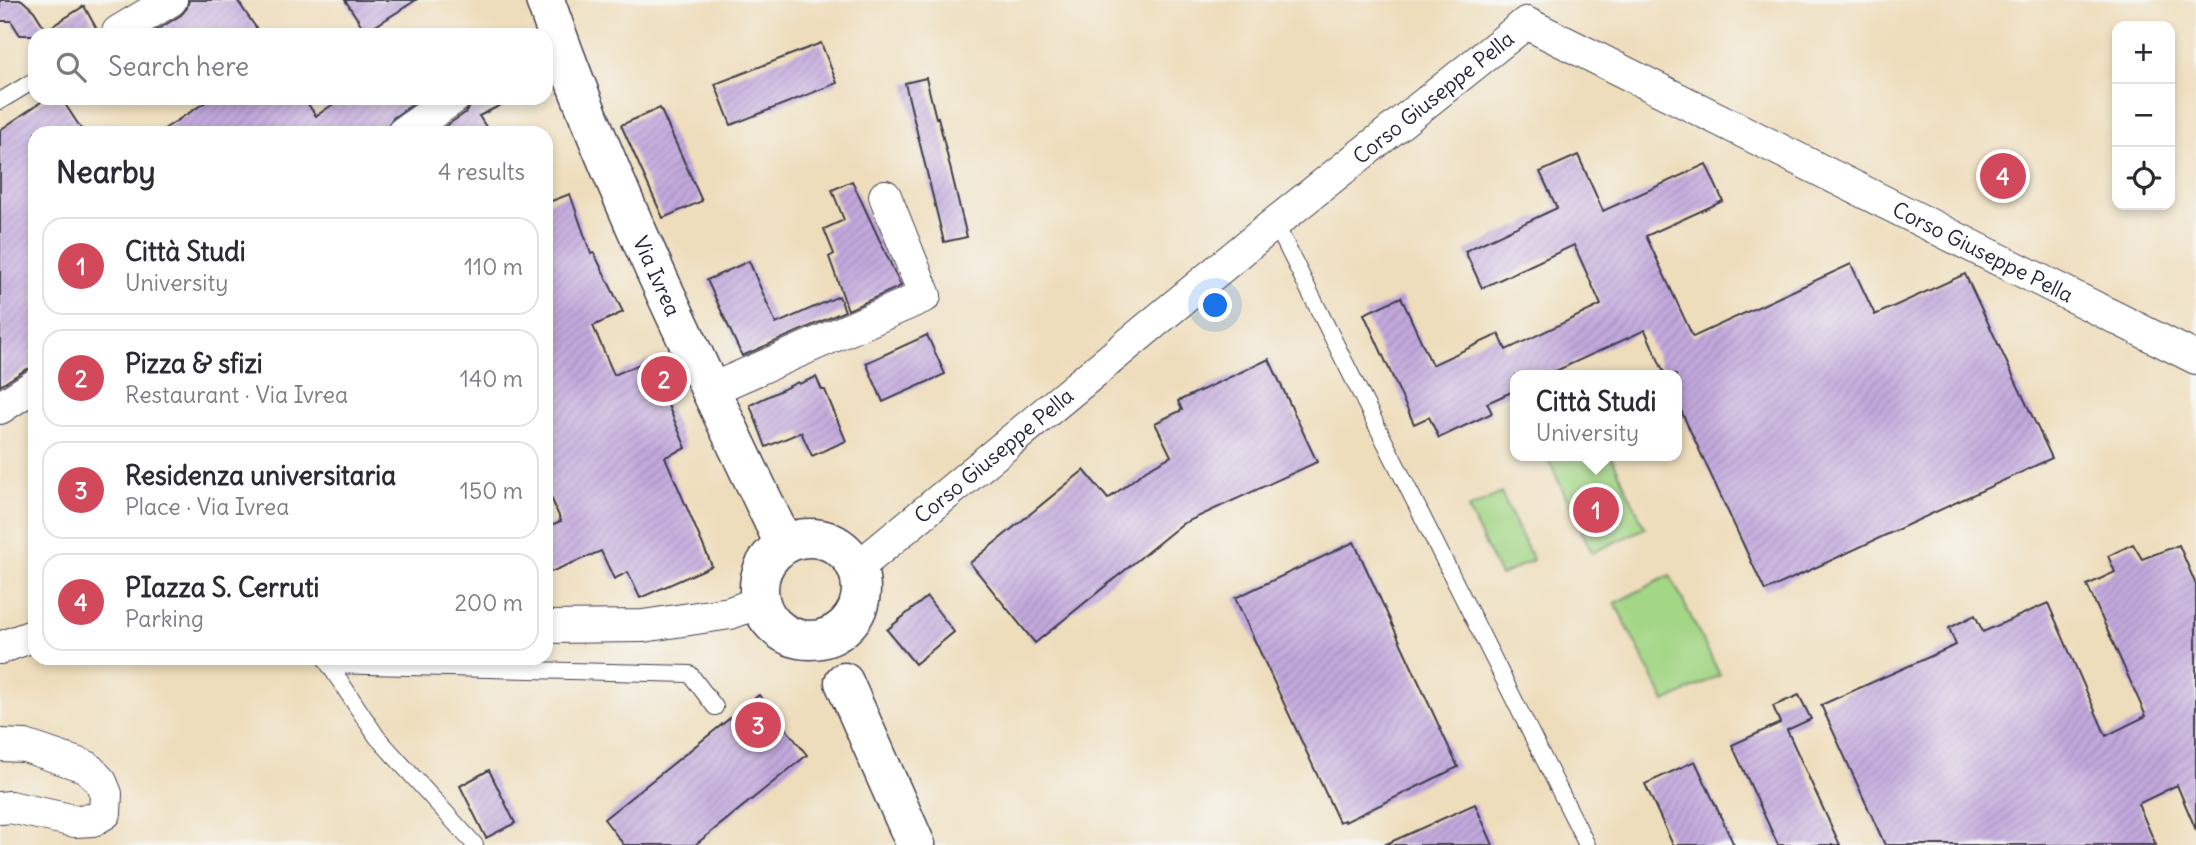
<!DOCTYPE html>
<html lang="en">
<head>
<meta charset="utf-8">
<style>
  :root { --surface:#fff; --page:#f7f7f7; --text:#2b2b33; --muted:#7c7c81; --line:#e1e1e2; --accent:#d1495b }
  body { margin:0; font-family:Delius,sans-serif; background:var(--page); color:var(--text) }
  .controls { position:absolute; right:21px; top:21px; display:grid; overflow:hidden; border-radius:14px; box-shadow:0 4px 10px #0003 }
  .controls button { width:63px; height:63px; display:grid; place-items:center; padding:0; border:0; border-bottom:2px solid var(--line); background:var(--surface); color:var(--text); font:35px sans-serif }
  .you { position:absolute; left:1216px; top:306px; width:24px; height:24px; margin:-18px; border:5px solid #fff; border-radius:50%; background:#1a73e8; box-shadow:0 0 0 10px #1a73e833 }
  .badge { display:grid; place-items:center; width:46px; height:46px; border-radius:50%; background:var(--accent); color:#fff; font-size:23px; font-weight:700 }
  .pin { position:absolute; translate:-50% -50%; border:4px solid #fff; box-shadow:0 2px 7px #0006 }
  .popup { position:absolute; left:1510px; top:370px; width:172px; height:91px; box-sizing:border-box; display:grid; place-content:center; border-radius:14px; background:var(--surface); filter:drop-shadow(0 2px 5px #0005); font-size:23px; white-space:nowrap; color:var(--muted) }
  .popup b { font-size:26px; color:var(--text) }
  .popup::after { content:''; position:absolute; left:50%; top:100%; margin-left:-14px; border:14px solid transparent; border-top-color:var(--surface) }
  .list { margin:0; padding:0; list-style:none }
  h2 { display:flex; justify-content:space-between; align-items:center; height:91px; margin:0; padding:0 28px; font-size:30px }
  h2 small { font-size:23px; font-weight:400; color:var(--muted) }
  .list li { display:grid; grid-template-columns:46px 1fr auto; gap:21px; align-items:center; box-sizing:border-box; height:98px; margin:0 14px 14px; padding:0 14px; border:2px solid var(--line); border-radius:21px }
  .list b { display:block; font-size:26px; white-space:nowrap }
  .list p { margin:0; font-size:23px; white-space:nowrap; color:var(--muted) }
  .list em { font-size:23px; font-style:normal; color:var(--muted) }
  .icon { flex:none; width:38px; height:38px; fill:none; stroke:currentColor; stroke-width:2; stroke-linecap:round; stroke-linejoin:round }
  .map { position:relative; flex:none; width:2196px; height:845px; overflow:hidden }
  .search { position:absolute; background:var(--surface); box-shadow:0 4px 10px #0003; left:28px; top:28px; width:525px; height:77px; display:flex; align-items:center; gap:18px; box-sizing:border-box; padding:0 24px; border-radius:21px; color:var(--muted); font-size:26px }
  .panel { position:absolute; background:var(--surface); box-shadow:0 4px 10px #0003; left:28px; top:126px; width:525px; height:539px; border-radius:21px }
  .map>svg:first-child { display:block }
  .pitch { fill:#a3d685; stroke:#627c60; stroke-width:2 }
  .building { fill:url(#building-hatch) }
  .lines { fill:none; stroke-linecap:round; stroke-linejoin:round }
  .service-casing { stroke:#413e4e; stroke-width:18 }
  .minor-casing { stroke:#413e4e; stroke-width:34 }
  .secondary-casing { stroke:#413e4e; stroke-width:41 }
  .service { stroke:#fff; stroke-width:16 }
  .minor { stroke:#fff; stroke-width:32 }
  .secondary { stroke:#fff; stroke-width:38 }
  .labels { text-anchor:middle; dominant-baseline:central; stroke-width:5; stroke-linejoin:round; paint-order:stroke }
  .street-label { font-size:21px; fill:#22223b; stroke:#f6f6f2 }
</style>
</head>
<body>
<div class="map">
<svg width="2196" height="845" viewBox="0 0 2196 845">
  <defs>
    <pattern id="building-hatch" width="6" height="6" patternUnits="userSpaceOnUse" patternTransform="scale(1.75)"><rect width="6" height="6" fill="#c2a8dc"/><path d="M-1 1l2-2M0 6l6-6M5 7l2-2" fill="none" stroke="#a690be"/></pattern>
  </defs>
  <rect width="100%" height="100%" fill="#f6f6f2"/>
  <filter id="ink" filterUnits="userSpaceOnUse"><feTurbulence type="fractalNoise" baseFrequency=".0143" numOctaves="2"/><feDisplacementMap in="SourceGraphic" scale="14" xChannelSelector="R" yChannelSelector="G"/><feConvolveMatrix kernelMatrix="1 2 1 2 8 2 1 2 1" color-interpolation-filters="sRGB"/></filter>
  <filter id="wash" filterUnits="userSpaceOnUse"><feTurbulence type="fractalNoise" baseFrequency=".00686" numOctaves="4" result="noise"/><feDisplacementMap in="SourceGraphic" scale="28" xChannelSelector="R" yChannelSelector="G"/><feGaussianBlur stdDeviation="1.57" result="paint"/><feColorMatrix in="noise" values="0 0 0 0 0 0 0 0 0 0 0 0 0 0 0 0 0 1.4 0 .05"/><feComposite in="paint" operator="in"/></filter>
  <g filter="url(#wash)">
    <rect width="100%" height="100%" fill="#edb"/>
    <!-- pitch -->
    <path class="pitch" d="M1547,456h64l34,72 -53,25z
      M1501,493l32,67 -33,16 -32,-67z
      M1670,575l50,100 -55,27 -50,-99z"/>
    <g id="blocks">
      <!-- building -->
      <path class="building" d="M0,0h22l12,11 12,19 38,-24 16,29h-80l-9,-14h-11z
        M189,0h48l24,35h-112l32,-20 6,-7z
        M345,0h71l-50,32z
        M821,43l16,40 -106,42 -16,-41z
        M926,78l10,40 2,-1 29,120 -23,5 -39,-159z
        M47,98h14l23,35h-49v234l-10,3 -25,16v-256z
        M212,98h92l12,18 26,-18h80l-29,20 -7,10 -7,5h-221z
        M472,98h43l-36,18 11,17h-43l-4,-5 22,-15 5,-6z
        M660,108l42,93 -39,17 -42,-93z
        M1578,155l25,56 103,-47 17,37 -77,35 47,101 158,-73 24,51 90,-41 87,184 -287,133 -89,-191v-25h-11l-20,-45 -98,45h-31v15l-29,13 5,10 -53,25 -10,-21 -15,7 -50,-110 37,-17 31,68 67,-31 7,16 95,-45 -27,-60 -92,43 -17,-37 92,-43 -17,-36z
        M852,181l49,105 -53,24 -19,-53 5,-3 -10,-25 20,-9 -12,-30z
        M570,194l21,60 3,-1 29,59 -30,14 21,49 35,-15 37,88 -21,9 47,109 -72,32 -12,-26 -14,7 -13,-28 -55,23v-47l15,-6 -15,-36v-282z
        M749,261l27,63 63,-28 6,15 -103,45 -35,-76z
        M927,335l18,39 -62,28 -17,-39z
        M1269,359l48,103 -135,62 -147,119 -65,-80 114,-93 24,29 38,-29 25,-14 -16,-33 27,-13 -4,-9z
        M816,377l6,13h3l21,51 -34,15 -11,-24 -35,15 -16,-42 48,-23 1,2z
        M1354,542l104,225 -113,55 -1,-2 -5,2 -104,-224z
        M2133,544l9,15 37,-14 17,40v245l-19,-45 -39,19 18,41h-271l-64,-140 135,-60 -7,-17 26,-13 8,17 65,-29 58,133 40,-20 -59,-131 28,-13 -7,-16z
        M927,597l27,35 -39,32 -28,-34z
        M759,695l48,60 -112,90h-71l-20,-26z
        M1799,695l12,24 -24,11 53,115h-62l-46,-100 48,-22 -7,-17z
        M1695,761l39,84h-61l-28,-61z
        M489,770l26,53 -29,15 -26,-52z
        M1475,804l18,41h-109z"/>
    </g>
  </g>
  <g filter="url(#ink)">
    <use href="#blocks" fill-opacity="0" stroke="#413e4e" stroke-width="2"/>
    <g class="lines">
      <defs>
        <path id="service" d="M0,101l35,-21
          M1275,223l312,622
          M326,660l51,77 98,108
          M329,665l361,9 25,33"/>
        <g id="minor">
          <path d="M118,32l53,-32"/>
          <path d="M403,133l51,-35"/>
          <path d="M710,390l215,-94 -40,-100"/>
          <path d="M0,408l35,-23"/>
          <path id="s1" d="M857,568l418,-345 251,-200 670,335"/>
          <path d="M546,627l97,-1 87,-13 30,-11"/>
          <path d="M0,648l35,-13"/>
          <path d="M0,745l25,1 62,21 14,15 5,12 -1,19 -12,7 -18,1 -65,-14 -10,1"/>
        </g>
        <g id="secondary">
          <path id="s2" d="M545,0c65,187 154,366 239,544"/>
          <circle cx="810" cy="589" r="51"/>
          <path d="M844,682l72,163"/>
        </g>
      </defs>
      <!-- service casing -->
      <use href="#service" class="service-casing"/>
      <!-- minor casing -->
      <use href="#minor" class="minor-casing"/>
      <!-- secondary casing -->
      <use href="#secondary" class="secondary-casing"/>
      <!-- service -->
      <use href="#service" class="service"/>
      <!-- minor -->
      <use href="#minor" class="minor"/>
      <!-- secondary -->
      <use href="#secondary" class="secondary"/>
    </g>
  </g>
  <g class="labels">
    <!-- street labels -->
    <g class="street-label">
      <text stroke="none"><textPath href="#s1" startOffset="744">Corso Giuseppe Pella</textPath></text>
      <text stroke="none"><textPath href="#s1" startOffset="1374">Corso Giuseppe Pella</textPath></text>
      <text stroke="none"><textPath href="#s2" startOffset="298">Via Ivrea</textPath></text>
      <text stroke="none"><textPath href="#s1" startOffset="177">Corso Giuseppe Pella</textPath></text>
    </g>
  </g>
</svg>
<div class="controls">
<button>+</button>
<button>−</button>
<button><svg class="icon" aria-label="locate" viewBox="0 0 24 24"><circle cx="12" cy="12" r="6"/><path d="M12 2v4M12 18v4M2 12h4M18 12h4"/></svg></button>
</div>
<div class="you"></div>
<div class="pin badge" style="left:1596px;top:510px">1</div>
<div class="popup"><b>Città Studi</b>University</div>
<div class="pin badge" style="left:664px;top:379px">2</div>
<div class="pin badge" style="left:758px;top:725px">3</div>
<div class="pin badge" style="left:2003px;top:176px">4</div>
<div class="search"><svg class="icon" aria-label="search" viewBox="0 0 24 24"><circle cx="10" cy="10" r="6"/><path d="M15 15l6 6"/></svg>Search here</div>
<section class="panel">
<h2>Nearby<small>4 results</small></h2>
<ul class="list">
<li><span class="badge">1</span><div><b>Città Studi</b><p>University</p></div><em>110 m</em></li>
<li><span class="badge">2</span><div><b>Pizza &amp; sfizi</b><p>Restaurant · Via Ivrea</p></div><em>140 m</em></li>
<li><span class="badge">3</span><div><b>Residenza universitaria</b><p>Place · Via Ivrea</p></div><em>150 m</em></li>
<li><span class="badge">4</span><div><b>PIazza S. Cerruti</b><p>Parking</p></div><em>200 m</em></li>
</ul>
</section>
</div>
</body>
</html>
